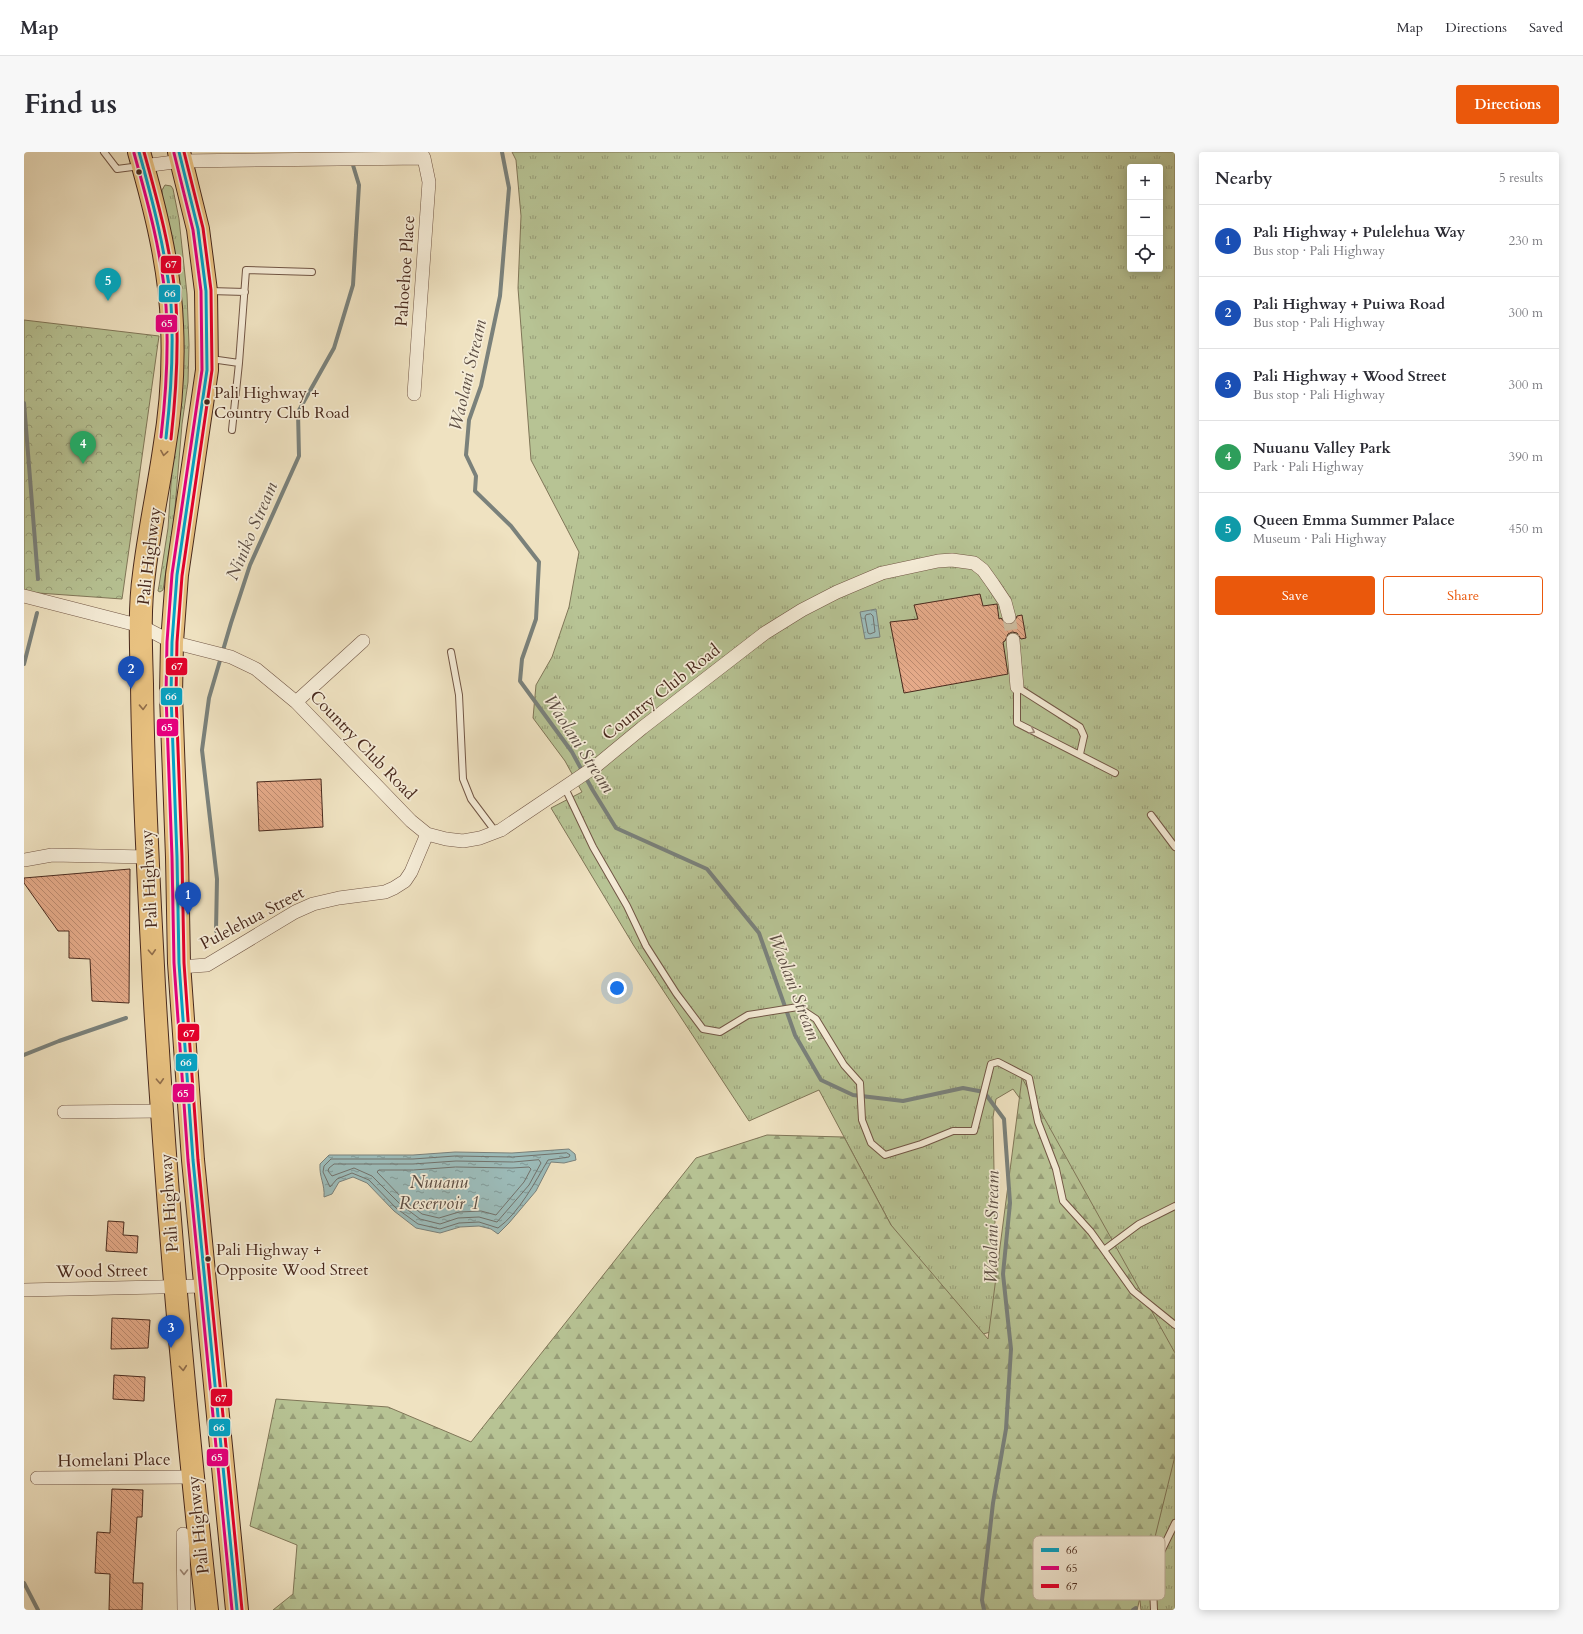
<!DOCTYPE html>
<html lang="en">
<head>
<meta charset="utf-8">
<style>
  :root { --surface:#fff; --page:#f7f7f7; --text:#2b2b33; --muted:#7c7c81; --line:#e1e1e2; --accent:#ea580c }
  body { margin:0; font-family:Cardo,serif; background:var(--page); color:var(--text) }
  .controls { position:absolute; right:12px; top:12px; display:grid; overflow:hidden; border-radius:4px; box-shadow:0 2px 10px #0003 }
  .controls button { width:36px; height:36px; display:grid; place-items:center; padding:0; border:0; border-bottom:1px solid var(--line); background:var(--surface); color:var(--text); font:20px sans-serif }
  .you { position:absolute; left:593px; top:836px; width:14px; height:14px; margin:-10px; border:3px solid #fff; border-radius:50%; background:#1a73e8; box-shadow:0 0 0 6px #1a73e833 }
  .badge { display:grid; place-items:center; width:26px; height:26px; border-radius:50%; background:var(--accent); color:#fff; font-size:13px; font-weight:700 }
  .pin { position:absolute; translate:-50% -33px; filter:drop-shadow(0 1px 2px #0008) }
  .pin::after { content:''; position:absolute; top:21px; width:14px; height:12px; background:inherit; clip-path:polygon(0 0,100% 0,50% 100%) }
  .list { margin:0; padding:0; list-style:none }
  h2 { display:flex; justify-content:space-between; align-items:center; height:52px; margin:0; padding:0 16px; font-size:17px }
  h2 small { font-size:13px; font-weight:400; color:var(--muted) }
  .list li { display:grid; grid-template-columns:26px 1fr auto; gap:12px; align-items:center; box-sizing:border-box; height:72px; padding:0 16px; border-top:1px solid var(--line) }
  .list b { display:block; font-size:15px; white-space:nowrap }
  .list p { margin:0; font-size:13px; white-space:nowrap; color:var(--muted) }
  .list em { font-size:13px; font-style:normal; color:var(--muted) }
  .actions { display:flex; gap:8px; padding:12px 16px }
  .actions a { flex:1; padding:9px 0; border:1px solid var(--accent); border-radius:4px; text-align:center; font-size:14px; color:var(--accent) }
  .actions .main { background:var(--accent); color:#fff }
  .icon { flex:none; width:22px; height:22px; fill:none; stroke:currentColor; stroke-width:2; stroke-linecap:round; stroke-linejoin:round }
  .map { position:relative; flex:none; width:1151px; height:1458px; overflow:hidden; border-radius:4px }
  header { display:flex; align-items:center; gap:24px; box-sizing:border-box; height:56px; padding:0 20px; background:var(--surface); border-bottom:1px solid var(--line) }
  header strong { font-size:19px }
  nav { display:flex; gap:22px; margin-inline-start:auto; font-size:14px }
  .intro { display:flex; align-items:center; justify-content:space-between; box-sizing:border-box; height:96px; padding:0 24px }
  h1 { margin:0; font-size:28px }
  .button { padding:10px 18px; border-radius:4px; background:var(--accent); color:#fff; font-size:14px; font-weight:700 }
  main { display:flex; gap:24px; padding:0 24px }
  aside { flex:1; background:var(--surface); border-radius:4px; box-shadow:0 2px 10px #0003 }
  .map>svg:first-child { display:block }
  .grass { fill:url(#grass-tufts); stroke:#807658; fill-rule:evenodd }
  .forest { fill:url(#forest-firs); stroke:#807658 }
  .park { fill:url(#park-crowns); stroke:#807658 }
  .water { fill:url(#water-ripples); stroke:#7a817b }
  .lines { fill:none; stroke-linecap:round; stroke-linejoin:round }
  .shore { stroke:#72726c; stroke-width:1 }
  .stream { stroke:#7a817b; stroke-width:4 }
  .building { fill:url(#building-back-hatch); stroke:#48291d }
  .minor-tunnel { stroke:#cebda0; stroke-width:13; stroke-dasharray:13 6; stroke-linecap:butt }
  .service-casing { stroke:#725746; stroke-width:8 }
  .minor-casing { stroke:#725746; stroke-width:14 }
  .trunk-casing { stroke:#48291d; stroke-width:24 }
  .service { stroke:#f5ecd7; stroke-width:6 }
  .minor { stroke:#f5ecd7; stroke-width:13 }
  .trunk { stroke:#e8c180; stroke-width:22 }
  .bus-1-casing { stroke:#f5ecd7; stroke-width:6 }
  .bus-2-casing { stroke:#f5ecd7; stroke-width:6 }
  .bus-3-casing { stroke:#f5ecd7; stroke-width:6 }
  .bus-1 { stroke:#04a3c5; stroke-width:3 }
  .bus-2 { stroke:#e5007d; stroke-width:3 }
  .bus-3 { stroke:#e4002b; stroke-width:3 }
  .oneway { stroke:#906d4a }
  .oneway2 { stroke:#9e8a7a }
  .bus-dot { fill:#48291d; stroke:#f5ecd7; stroke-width:1.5 }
  .labels { text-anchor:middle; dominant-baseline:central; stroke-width:3.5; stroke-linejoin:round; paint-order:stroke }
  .bus-label { font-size:16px; fill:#48291d; stroke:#f5ecd7; text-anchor:start }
  .street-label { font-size:17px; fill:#48291d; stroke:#f5ecd7 }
  .water-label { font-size:18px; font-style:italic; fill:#5d4e44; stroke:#f5ecd7 }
  .key { fill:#f5ecd7; stroke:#c1b29f; stroke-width:1 }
  .key-label { font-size:11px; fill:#48291d }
  .line-badge { stroke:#f5ecd7; stroke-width:1.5 }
  .badge-label { font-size:11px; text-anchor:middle; font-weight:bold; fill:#fff }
</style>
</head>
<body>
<header>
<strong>Map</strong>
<nav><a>Map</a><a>Directions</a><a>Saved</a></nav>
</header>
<div class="intro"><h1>Find us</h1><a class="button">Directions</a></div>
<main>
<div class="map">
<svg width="1151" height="1458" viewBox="0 0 1151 1458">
  <defs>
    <pattern id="grass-tufts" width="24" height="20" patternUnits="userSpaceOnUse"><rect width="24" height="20" fill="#b7c394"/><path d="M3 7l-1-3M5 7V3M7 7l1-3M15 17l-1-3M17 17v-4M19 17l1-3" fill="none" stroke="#979e78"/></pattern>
    <pattern id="forest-firs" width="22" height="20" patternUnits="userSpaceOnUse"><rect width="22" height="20" fill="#b7c394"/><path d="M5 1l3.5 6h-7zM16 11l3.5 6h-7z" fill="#979e78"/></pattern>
    <pattern id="park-crowns" width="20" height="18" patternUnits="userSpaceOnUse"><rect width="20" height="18" fill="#b7c394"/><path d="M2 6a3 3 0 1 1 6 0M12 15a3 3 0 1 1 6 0" fill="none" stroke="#979e78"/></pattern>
    <pattern id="water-ripples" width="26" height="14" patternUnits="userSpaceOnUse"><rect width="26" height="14" fill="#9cbcba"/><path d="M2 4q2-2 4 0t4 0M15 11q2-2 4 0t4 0" fill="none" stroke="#819997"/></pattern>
    <pattern id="building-back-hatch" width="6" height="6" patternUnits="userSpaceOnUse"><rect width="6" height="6" fill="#e5aa89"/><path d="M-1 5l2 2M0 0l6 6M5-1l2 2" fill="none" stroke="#bc8a6f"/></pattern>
  </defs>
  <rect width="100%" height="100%" fill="#efe2c1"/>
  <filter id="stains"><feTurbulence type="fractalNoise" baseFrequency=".005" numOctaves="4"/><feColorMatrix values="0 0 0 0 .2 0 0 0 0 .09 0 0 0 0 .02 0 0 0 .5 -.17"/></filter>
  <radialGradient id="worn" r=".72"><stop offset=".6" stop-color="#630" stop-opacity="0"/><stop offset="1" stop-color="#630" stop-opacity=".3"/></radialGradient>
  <!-- grass -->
  <path class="grass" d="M488,0h663v1222l-149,-267 -13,-18 -17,10 -3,18 4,213 -24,7 -82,-112 -72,-135 -70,31 -115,-175 -83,-138 31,-16 -17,-31 -32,-43 3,-33 16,-28 17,-50 10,-55 -48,-92 -13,-172 3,-72 -5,-56zM1106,15h30v102h-30z
    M141,33l6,1 2,3 6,30 8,75 2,51 -1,37 -6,42 -8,96 -11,70 -3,2 -2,-1 1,-5 9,-58 6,-88 -12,-250z
    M1151,1265v193h-34l-5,-46z"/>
  <!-- forest -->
  <path class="forest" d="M998,926l153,275v103l-38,154h-864l20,-16 4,-49 -47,-19 26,-127 112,8 83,35 225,-284 71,-23 77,2 47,88 97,114z"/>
  <!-- park -->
  <path class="park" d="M0,168l135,16 -37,263 -98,-7z"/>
  <!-- water -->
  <path class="water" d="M852,457l4,28 -15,2 -5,-27z
    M545,997l6,5 1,6 -12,3 -13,-1 -15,29 -27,32 -11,11 -7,-5 -12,-3 -19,1 -20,6 -24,-5 -22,-17 -27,-28 -14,-6 -14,5 -7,12 -8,3c1,-13 -5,-20 -4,-33l9,-9h84l42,-3 57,1z"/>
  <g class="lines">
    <!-- shore -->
    <path class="shore" d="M847,462l2,2 2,16 -5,2 -2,-1 -3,-16 1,-2z
      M543,1001l3,2 -1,2 -21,3c-13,22 -29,53 -50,68l-19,-6 -20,1 -19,6 -22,-5 -22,-16 -27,-28 -17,-7 -15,6 -7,8 -7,-15 1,-6 7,-7h82l42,-3 57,1z
      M515,1008l2,3 -12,22 -32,37 -18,-5 -21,1 -18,6 -20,-5 -20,-15 -28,-28 -18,-8 -22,8 -4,-5 1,-3 5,-4h79l43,-3 57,1z
      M432,1015l56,1 17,-1 2,2 -7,13 -28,33 -15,-4 -22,1 -20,6 -17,-4 -18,-14 -27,-28 2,-2h34z"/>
    <!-- stream -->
    <path class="stream" d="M478,0l7,36 -9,108 -19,90 -12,34 -3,35 10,21 -1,15 36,35 28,36 -3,57 -14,40 -2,22 52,71 20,37 24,39 91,41 52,64 36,102 26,45 32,15 50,6 60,-13 21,4 20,27 6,84 -7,71 8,75 -5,80 -13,74 -11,97 2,10
      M0,251l14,176
      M0,512l13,-51
      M192,779l1,-52 -15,-129 7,-52 22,-75 19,-58 49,-109 -1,-44 36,-64 19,-63 6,-100 -10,-33
      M0,903l35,-14 67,-23
      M0,1431l14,27
      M1109,1458l3,-2 -1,2"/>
  </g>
  <!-- building -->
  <path class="building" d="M956,442l3,12 14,-2 2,15 2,-1 6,7 7,-2 3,-7 5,-1 4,23 -5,1 -4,-6 -5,-1 -4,2 -3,7 -2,1 5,32 -104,19 -14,-71 28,-3 -4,-14z
    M297,627l2,48 -64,4 -2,-49z
    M106,717l-1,134 -37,-2 -2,-42 -21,-1v-27h-11l-34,-48v-5z
    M84,1069l16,1 -1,13 15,1 -1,17 -31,-2z
    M88,1166l38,2 -2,28 -37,1z
    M90,1223l31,2 -1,24 -31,-2z
    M88,1337l31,1 -1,27h-5l-4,66h10l-1,27h-33l1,-36 -15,-1 2,-41 13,1z"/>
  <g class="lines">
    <!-- minor-tunnel -->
    <path class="minor-tunnel" d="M985,465l4,23"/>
    <defs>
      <path id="service" d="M80,0l13,17 23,-3
        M186,139l35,1
        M187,207l28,4
        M208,278l7,-67 7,-93 66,2
        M427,500l8,43 4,84 8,20 24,32
        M993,535v36l98,50
        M993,535l63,40 4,9 -4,18
        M541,636l28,59 34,59 19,40 30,47 27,36 17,3 28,-17 50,-8 18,12 28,46 16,18 2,37 9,23 14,12 36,-11 32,-13h21l17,-67 7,-2 31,16 9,44 18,47 7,32 28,31 42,59 42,34
        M1127,663l24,32
        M1080,1098l35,-26 36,-18
        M1130,1458l-1,-22 8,-36 14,-29"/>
      <path id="minor" d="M119,14l39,-5 242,-3
        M390,242l15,-212 -5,-24 -3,-6
        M0,444l117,30 31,16 59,15 25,12 40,33 115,119 16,13 19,5 17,2 17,-3 21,-8 95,-64 46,-38 123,-95 37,-23 35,-18 45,-19 56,-12 14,-1 22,3 9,7 10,14 12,18 4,15
        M989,488l4,47
        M272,550l67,-61
        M0,708l28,-5 95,2
        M156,815l27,-2 88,-53 18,-8 26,-6 46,-6 9,-4 11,-7 6,-9 16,-38
        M40,960l98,-1
        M0,1138l180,-4
        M13,1326l155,-1
        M159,1382l1,76"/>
      <path id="trunk" d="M115,0c16,56 31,115 33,173 2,42 -1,84 -8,125 -6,41 -15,82 -20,124 -5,36 -3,74 -2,110 1,101 7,202 12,302 12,208 30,416 53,624
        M155,0l19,77 8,62 1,79 -30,205 -5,67 -1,53 6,162 2,106 14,197 44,450"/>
    </defs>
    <!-- service casing -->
    <use href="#service" class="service-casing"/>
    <!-- minor casing -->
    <use href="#minor" class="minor-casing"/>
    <!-- trunk casing -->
    <use href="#trunk" class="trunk-casing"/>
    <!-- service -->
    <use href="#service" class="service"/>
    <!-- minor -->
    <use href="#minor" class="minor"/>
    <!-- trunk -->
    <use href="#trunk" class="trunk"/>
    <defs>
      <path id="bus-1" d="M115,0c14,50 27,100 32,152 3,45 0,90 -5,134
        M155,0l19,77 8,62 1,79 -30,205 -5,67 -1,53 6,162 2,106 14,197 44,450"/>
      <path id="bus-2" d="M110,1c14,50 28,101 32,153 3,44 0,88 -5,131
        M150,1l19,77 8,61 1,79 -30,204 -5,68 -1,53 6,162 2,106 14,197 44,450"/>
      <path id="bus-3" d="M120,0c14,50 28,101 32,152 3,45 0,90 -5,135
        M160,0l19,76 8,62 1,80 -30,206 -5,66 -1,53 6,162 2,106 14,197 44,450"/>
    </defs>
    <!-- bus-1 casing -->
    <use href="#bus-1" class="bus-1-casing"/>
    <!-- bus-2 casing -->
    <use href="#bus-2" class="bus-2-casing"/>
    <!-- bus-3 casing -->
    <use href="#bus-3" class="bus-3-casing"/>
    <!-- bus-1 -->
    <use href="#bus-1" class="bus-1"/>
    <!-- bus-2 -->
    <use href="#bus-2" class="bus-2"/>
    <!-- bus-3 -->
    <use href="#bus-3" class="bus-3"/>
  </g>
  <!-- one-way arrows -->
  <defs><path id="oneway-chevron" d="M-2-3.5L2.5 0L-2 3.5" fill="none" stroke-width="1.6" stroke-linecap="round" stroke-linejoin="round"/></defs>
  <g class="oneway">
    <use href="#oneway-chevron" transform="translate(140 301) rotate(99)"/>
    <use href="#oneway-chevron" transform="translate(119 555) rotate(88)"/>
    <use href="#oneway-chevron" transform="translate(128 800) rotate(87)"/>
    <use href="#oneway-chevron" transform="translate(136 929) rotate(87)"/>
    <use href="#oneway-chevron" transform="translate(159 1216) rotate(85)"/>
  </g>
  <g class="oneway2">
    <use href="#oneway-chevron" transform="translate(1008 579) rotate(26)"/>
    <use href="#oneway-chevron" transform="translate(160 1420) rotate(90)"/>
  </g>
  <!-- markers -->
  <g class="bus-dot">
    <circle cx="115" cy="20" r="3.5"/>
    <circle cx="183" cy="250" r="3.5"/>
    <circle cx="184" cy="1107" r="3.5"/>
  </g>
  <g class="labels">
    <!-- bus labels -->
    <g class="bus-label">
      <text x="190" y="241">Pali Highway +<tspan x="190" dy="20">Country Club Road</tspan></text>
      <text x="192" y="1098">Pali Highway +<tspan x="192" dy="20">Opposite Wood Street</tspan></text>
    </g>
    <!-- street labels -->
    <g class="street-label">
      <text transform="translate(381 119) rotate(-86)">Pahoehoe Place</text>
      <text transform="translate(125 404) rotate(-83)">Pali Highway</text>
      <text transform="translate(637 540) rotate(-38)">Country Club Road</text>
      <text transform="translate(339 593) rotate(46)">Country Club Road</text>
      <text transform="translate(125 727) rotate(-93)">Pali Highway</text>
      <text transform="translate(228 766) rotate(-28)">Pulelehua Street</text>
      <text transform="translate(145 1051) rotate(-94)">Pali Highway</text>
      <text transform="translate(78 1119) rotate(-1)">Wood Street</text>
      <text transform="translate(90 1308) rotate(-1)">Homelani Place</text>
      <text transform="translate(174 1373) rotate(-96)">Pali Highway</text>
    </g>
    <!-- water labels -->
    <g class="water-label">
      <text transform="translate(444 223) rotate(-77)">Waolani Stream</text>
      <text transform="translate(228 379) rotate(-67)">Niniko Stream</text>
      <text transform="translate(555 592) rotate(57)">Waolani Stream</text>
      <text transform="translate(770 835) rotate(69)">Waolani Stream</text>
      <text x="415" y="1030">Nuuanu<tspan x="415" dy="21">Reservoir 1</tspan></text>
      <text transform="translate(968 1075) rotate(-89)">Waolani Stream</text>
    </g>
  </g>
  <!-- legend -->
  <rect x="1009" y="1384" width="132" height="64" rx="6" class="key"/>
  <rect x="1017" y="1396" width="18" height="4" fill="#04a3c5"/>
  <rect x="1017" y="1414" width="18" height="4" fill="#e5007d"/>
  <rect x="1017" y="1432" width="18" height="4" fill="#e4002b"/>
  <g class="key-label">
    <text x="1042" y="1402">66</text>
    <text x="1042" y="1420">65</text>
    <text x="1042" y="1438">67</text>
  </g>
  <g class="line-badge">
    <rect x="136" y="103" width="22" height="19" rx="4" fill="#e4002b"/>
    <rect x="134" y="132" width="23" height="19" rx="4" fill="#04a3c5"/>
    <rect x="131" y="162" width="23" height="19" rx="4" fill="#e5007d"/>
    <rect x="141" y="505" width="23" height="19" rx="4" fill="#e4002b"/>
    <rect x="136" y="535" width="23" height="19" rx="4" fill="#04a3c5"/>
    <rect x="132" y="566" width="23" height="19" rx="4" fill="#e5007d"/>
    <rect x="153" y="871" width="23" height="19" rx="4" fill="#e4002b"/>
    <rect x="151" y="901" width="23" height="19" rx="4" fill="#04a3c5"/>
    <rect x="148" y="931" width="23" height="20" rx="4" fill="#e5007d"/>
    <rect x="186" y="1236" width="23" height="19" rx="4" fill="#e4002b"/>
    <rect x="184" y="1266" width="23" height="19" rx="4" fill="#04a3c5"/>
    <rect x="182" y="1296" width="23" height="19" rx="4" fill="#e5007d"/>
  </g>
  <g class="badge-label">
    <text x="147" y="116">67</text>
    <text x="146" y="145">66</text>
    <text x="143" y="175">65</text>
    <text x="153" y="518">67</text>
    <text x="147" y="548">66</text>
    <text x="143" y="579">65</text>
    <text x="165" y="885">67</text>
    <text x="162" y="914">66</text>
    <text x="159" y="945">65</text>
    <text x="197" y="1250">67</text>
    <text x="195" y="1279">66</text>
    <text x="193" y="1309">65</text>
  </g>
  <rect width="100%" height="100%" filter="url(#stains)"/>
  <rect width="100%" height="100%" fill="url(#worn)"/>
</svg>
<div class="controls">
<button>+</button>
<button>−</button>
<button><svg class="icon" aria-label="locate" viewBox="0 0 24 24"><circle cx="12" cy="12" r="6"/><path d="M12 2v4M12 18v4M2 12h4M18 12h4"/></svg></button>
</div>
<div class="you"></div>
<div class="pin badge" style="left:164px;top:763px;background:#1a4fb4">1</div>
<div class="pin badge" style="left:107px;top:537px;background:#1a4fb4">2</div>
<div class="pin badge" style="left:147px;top:1196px;background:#1a4fb4">3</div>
<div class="pin badge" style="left:59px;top:312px;background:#2e9e5b">4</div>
<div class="pin badge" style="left:84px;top:149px;background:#0f9aa8">5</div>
</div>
<aside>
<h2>Nearby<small>5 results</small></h2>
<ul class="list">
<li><span class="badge" style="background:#1a4fb4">1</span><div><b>Pali Highway + Pulelehua Way</b><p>Bus stop · Pali Highway</p></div><em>230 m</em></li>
<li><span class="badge" style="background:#1a4fb4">2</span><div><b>Pali Highway + Puiwa Road</b><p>Bus stop · Pali Highway</p></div><em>300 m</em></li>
<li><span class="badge" style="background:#1a4fb4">3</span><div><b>Pali Highway + Wood Street</b><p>Bus stop · Pali Highway</p></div><em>300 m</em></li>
<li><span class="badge" style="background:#2e9e5b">4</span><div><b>Nuuanu Valley Park</b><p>Park · Pali Highway</p></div><em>390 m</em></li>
<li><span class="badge" style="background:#0f9aa8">5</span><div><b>Queen Emma Summer Palace</b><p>Museum · Pali Highway</p></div><em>450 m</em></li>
</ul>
<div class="actions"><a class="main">Save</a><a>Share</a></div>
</aside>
</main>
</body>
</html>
